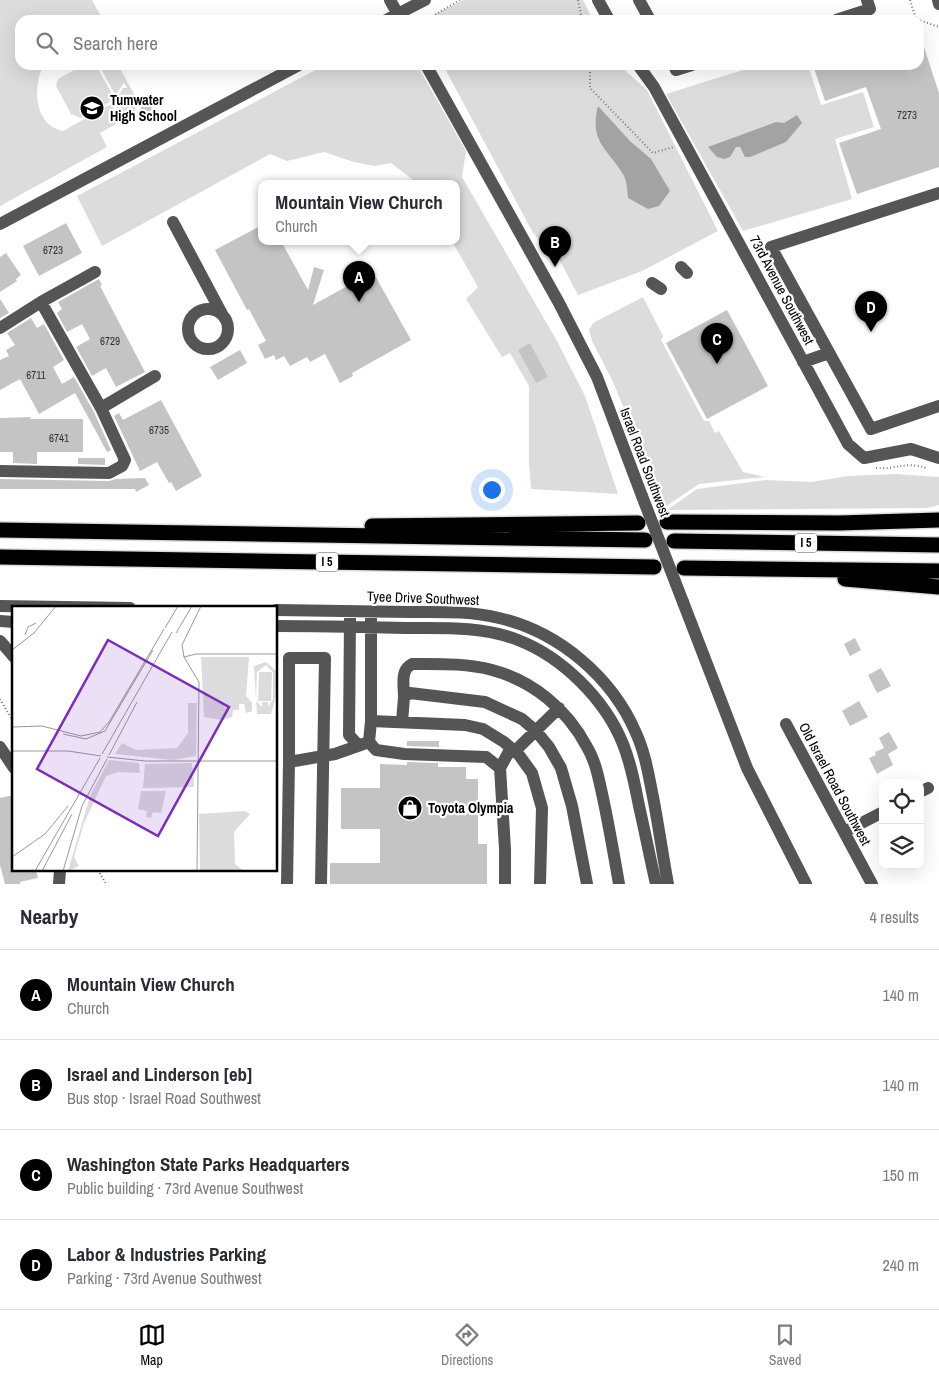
<!DOCTYPE html>
<html lang="en">
<head>
<meta charset="utf-8">
<style>
  :root { --surface:#fff; --page:#f2f2f3; --text:#2b2b33; --muted:#7c7c81; --line:#e1e1e2; --accent:#000 }
  body { margin:0; font-family:"Archivo Narrow",sans-serif; background:var(--page); color:var(--text) }
  .controls { position:absolute; right:15px; bottom:15px; display:grid; overflow:hidden; border-radius:10px; box-shadow:0 5px 20px #0002 }
  .controls button { width:45px; height:45px; display:grid; place-items:center; padding:0; border:0; border-bottom:1px solid var(--line); background:var(--surface); color:var(--text); font:25px sans-serif }
  .you { position:absolute; left:491px; top:489px; width:18px; height:18px; margin:-12px; border:4px solid #fff; border-radius:50%; background:#1a73e8; box-shadow:0 0 0 8px #1a73e833 }
  .badge { display:grid; place-items:center; width:32px; height:32px; border-radius:50%; background:var(--accent); color:#fff; font-size:16px; font-weight:700 }
  .pin { position:absolute; translate:-50% -41px; filter:drop-shadow(0 1px 2px #0008) }
  .pin::after { content:''; position:absolute; top:26px; width:18px; height:15px; background:inherit; clip-path:polygon(0 0,100% 0,50% 100%) }
  .popup { position:absolute; left:258px; top:180px; width:202px; height:65px; box-sizing:border-box; display:grid; place-content:center; border-radius:10px; background:var(--surface); filter:drop-shadow(0 1px 4px #0005); font-size:16px; white-space:nowrap; color:var(--muted) }
  .popup b { font-size:19px; color:var(--text) }
  .popup::after { content:''; position:absolute; left:50%; top:100%; margin-left:-10px; border:10px solid transparent; border-top-color:var(--surface) }
  .list { margin:0; padding:0; list-style:none }
  h2 { display:flex; justify-content:space-between; align-items:center; height:65px; margin:0; padding:0 20px; font-size:21px }
  h2 small { font-size:16px; font-weight:400; color:var(--muted) }
  .list li { display:grid; grid-template-columns:32px 1fr auto; gap:15px; align-items:center; box-sizing:border-box; height:90px; padding:0 20px; border-top:1px solid var(--line) }
  .list b { display:block; font-size:19px; white-space:nowrap }
  .list p { margin:0; font-size:16px; white-space:nowrap; color:var(--muted) }
  .list em { font-size:16px; font-style:normal; color:var(--muted) }
  .icon { flex:none; width:28px; height:28px; fill:none; stroke:currentColor; stroke-width:2; stroke-linecap:round; stroke-linejoin:round }
  .map { position:relative; flex:none; width:939px; height:884px; overflow:hidden }
  .search { position:absolute; background:var(--surface); box-shadow:0 5px 20px #0002; left:15px; right:15px; top:15px; height:55px; display:flex; align-items:center; gap:12px; box-sizing:border-box; padding:0 18px; border-radius:15px; color:var(--muted); font-size:19px }
  .sheet { height:425px; background:var(--surface) }
  nav { display:flex; justify-content:space-around; align-items:center; box-sizing:border-box; height:70px; border-top:1px solid var(--line); background:var(--surface); font-size:14px; color:var(--muted) }
  nav a { display:grid; justify-items:center; gap:2px }
  nav .on { color:var(--accent) }
  .map>svg:first-child { display:block }
  .green { fill:#dcdcdc }
  .water { fill:#a3a3a3 }
  .building { fill:#c4c4c4 }
  .lines { fill:none; stroke-linecap:round; stroke-linejoin:round }
  .highway-casing { stroke:#dbdbdb; stroke-width:18 }
  .path { stroke:#777; stroke-width:2; stroke-dasharray:1 2.5; stroke-linecap:butt }
  .minor { stroke:#555; stroke-width:12 }
  .highway { stroke:#000; stroke-width:15 }
  .minor-bridge { stroke:#555; stroke-width:12 }
  .labels { text-anchor:middle; dominant-baseline:central; stroke-width:4.5; stroke-linejoin:round; paint-order:stroke }
  .number-label { font-size:11px; fill:#313131 }
  .shield { fill:#fff; stroke:#4c4c4c; stroke-width:1 }
  .shield-label { font-size:12px; font-weight:bold; fill:#000 }
  .poi-label { font-size:14px; font-weight:bold; fill:#000; stroke:#fff; text-anchor:start }
  .street-label { font-size:14px; fill:#000; stroke:#fff }
  .inset-road { fill:none; stroke:#999; stroke-width:1 }
  .view { fill:#7b2cbf; fill-opacity:0.15; stroke:#7b2cbf; stroke-width:2.5 }
  .inset-edge { fill:none; stroke:#000; stroke-width:2.5 }
</style>
</head>
<body>
<div class="map">
<svg width="939" height="884" viewBox="0 0 939 884">
  <rect width="100%" height="100%" fill="#fff"/>
  <!-- green -->
  <path class="green" d="M0,0h92l11,20h-83v45h24c-12,21 -10,61 19,66l48,-27 3,1 1,15 6,-4 -4,-1v-9l4,-5 -2,-6 4,-7h4l-3,-5 -7,10h-3l-15,-28h19l19,34 -3,15 -34,19 7,14 -107,59z
    M463,0h120l10,20h-164l1,-3z
    M83,65h13l16,29 -2,8 -29,16 -10,-4 -15,-28 2,-7z
    M325,65h92l49,86 -4,26 95,164 28,55 33,98 -87,-5 -2,-26v-77l-19,-33 -8,4 -36,-58 12,-12 -26,-46h4v-58h-39l-26,-20 -17,3 -20,-4 -30,-10 -37,9 -17,-7 -168,92 -25,-50z
    M443,65h176l28,25 71,141 -76,40 -64,24 -20,-38 -12,-7 -14,-19z
    M759,65h49l13,40 42,-13 11,35 -39,12 17,60 -109,32 -77,-137z
    M643,297l20,39 -2,4 43,81h5l6,12 4,-2 24,41 22,5 -66,7 -34,23 -52,-125 -21,-41 -3,-11 4,-7z
    M897,474l42,3v28l-12,3 -260,2 30,-21 68,-9 46,2 37,-6z"/>
  <!-- water -->
  <path class="water" d="M598,106l32,35 21,18 19,32 -11,15 -11,3 -20,-11c-1,-8 -1,-18 -5,-24 -16,-26 -34,-32 -25,-68z
    M797,115l5,8 -16,19 -36,15h-5l-5,-10h-4l-6,10 -6,2 -7,-2 -9,-10 68,-25 8,1z"/>
  <!-- building -->
  <path class="building" d="M921,38l18,55v74l-82,27 -18,-51 42,-14 -15,-42 -41,14 -12,-36h106v-26z
    M143,100l10,3 -3,12 -10,-3z
    M66,223l16,30 -43,23 -16,-30z
    M262,225v16h19l27,49 6,-23 10,3 -11,35 60,-33 38,68 -59,33 1,3 -13,7 -15,-29 -15,8 -3,-5 -17,9 -6,-10 -8,4 -2,-5 -9,4 -7,-14 8,-4 -17,-32 -2,1 -32,-60z
    M6,253l15,22 -5,4 1,2 -17,11v-35z
    M99,279l3,6 -2,1 45,86 -29,15 -10,-19 -14,8 -16,-29 14,-8 -8,-15 -15,8 -10,-19 5,-4 -4,-7z
    M0,299l9,14 -9,5z
    M727,310l41,76 -61,33 -41,-76z
    M31,318l6,10 7,-4 20,36 -11,7 9,17 12,-7 20,35 17,38 -4,2 -32,-59 -36,21 -19,-35 -20,11v-30l9,-4 -3,-6 9,-5 -8,-12z
    M530,343l18,34 -12,6 -18,-33z
    M240,350l7,13 -29,17 -8,-13z
    M161,400l41,76 -26,15 -5,-9 -2,1 -12,-21 -17,9 -26,-55 5,-3 4,7z
    M32,417l-3,2h54v33h-46v12l-24,-1v-11h-13v-34z
    M78,458h27v7l-27,-1z
    M145,478l4,7 -13,7 -1,-3h-135v-10l109,2 7,-2z
    M855,638l6,12 -11,6 -6,-12z
    M881,668l10,18 -14,7 -9,-18z
    M859,701l9,16 -18,9 -8,-15z
    M889,732l9,16 -10,6 5,11 -16,9 -8,-16 7,-3 -1,-3 9,-4 -5,-10z
    M407,741h32v6l-32,-1z
    M407,762l31,1v4h28v12h12v65h9v40h-157v-21h50v-34h-39v-41h39v-24l27,1z
    M9,796h5v74h22l2,8 -14,3 -4,1v2h-15l-5,-19v-67z"/>
  <g class="lines">
    <defs>
      <path id="highway" d="M667,522l172,1 100,-3
        M372,526l266,-3
        M0,530l645,10
        M674,541l265,4
        M0,557l654,10
        M684,568l255,3
        M845,579l94,8"/>
    </defs>
    <!-- highway casing -->
    <use href="#highway" class="highway-casing"/>
    <!-- path -->
    <path class="path" d="M578,0l4,20
      M910,0l6,19 23,8
      M426,20l34,-20
      M590,65v23l63,65 21,-6
      M876,468c21,2 27,-7 50,0
      M0,699l14,24
      M98,870l8,14"/>
    <!-- minor -->
    <path class="minor" d="M390,0l11,20
      M598,0l11,20
      M639,0l11,20
      M938,0l1,4
      M386,20l39,-20
      M836,20l34,-11 -3,-9
      M426,65l133,238 38,74 45,119
      M638,65l16,22 194,357 16,14 47,-9 28,9
      M674,65l2,5 16,-5
      M939,193l-168,54 100,182 68,-23
      M173,222l49,92
      M0,224l299,-159
      M681,267l6,6
      M652,283l9,6
      M41,302l60,106 54,-32
      M188 329a20 20 0 1 1 40 0a20 20 0 1 1-40 0Z
      M0,328l41,-26 54,-30
      M803,362l26,-9
      M0,471l109,2 13,-7 3,-6 -24,-52
      M683,602l64,166 59,116
      M0,606l130,2
      M276,610c46,1 91,1 136,2 29,0 59,-1 87,6 60,14 113,59 137,115 10,22 13,45 18,69 5,27 9,55 14,82
      M371,618v103
      M350,619l-1,116 9,10
      M0,621l14,1
      M276,626c43,0 86,1 129,2 37,0 78,-2 113,12 44,17 87,59 105,104 8,20 12,41 16,62 6,26 11,52 17,78
      M0,641l14,16
      M404,697c0,-12 -4,-27 8,-33 26,0 54,-1 80,6 41,11 75,39 95,77 9,15 12,33 16,51 6,28 11,57 16,86
      M402,722l2,-25 6,-4 75,9 37,17 14,12 13,16 12,21 11,38 15,78
      M786,724l86,160
      M369,742l7,8 28,4 82,3 14,11
      M0,747l14,21
      M515,751l44,-43
      M289,762v-104h36l-4,226
      M920,792l8,-4
      M844,832l39,-20
      M59,884l1,-14
      M287,884l2,-122 46,-8 34,-12 2,-21 94,4 18,4 21,13 15,13 13,18 10,35 -2,76
      M505,884v-35l-5,-81 11,-20"/>
    <!-- highway -->
    <use href="#highway" class="highway"/>
    <!-- minor-bridge -->
    <path class="minor-bridge" d="M642,496l41,106"/>
  </g>
  <!-- icons -->
  <defs>
    <symbol id="school-disc" viewBox="-11 -11 22 22"><circle r="9.5" fill="#000" stroke="#fff"/><path d="M0-5L7-2L0 1L-7-2ZM-4 1L0 2.5L4 1V4Q0 6-4 4Z" fill="#fff"/></symbol>
    <symbol id="shop-disc" viewBox="-11 -11 22 22"><circle r="9.5" fill="#000" stroke="#fff"/><path d="M-5-2.5h2.3a2.7 3.5 0 0 1 5.4 0H5L5.5 6h-11ZM-1.5-2.5h3a1.5 2.3 0 0 0-3 0Z" fill="#fff"/></symbol>
  </defs>
  <g fill-rule="evenodd">
    <use href="#school-disc" x="78" y="94" width="28" height="28"/>
    <use href="#shop-disc" x="396" y="794" width="28" height="28"/>
  </g>
  <g class="labels">
    <!-- number labels -->
    <g class="number-label">
      <text x="907" y="115">7273</text>
      <text x="53" y="250">6723</text>
      <text x="110" y="341">6729</text>
      <text x="36" y="375">6711</text>
      <text x="159" y="430">6735</text>
      <text x="59" y="438">6741</text>
    </g>
    <!-- shield labels -->
    <g class="shield">
      <rect x="795" y="533.5" width="22" height="19" rx="4"/>
      <rect x="316" y="552.5" width="22" height="19" rx="4"/>
    </g>
    <g class="shield-label">
      <text x="806" y="543">I 5</text>
      <text x="327" y="562">I 5</text>
    </g>
    <!-- poi labels -->
    <g class="poi-label">
      <text x="110" y="100">Tumwater<tspan x="110" dy="16">High School</tspan></text>
      <text x="428" y="808">Toyota Olympia</text>
    </g>
    <!-- street labels -->
    <g class="street-label">
      <text transform="translate(782 290) rotate(62)">73rd Avenue Southwest</text>
      <text transform="translate(645 462) rotate(69)">Israel Road Southwest</text>
      <text transform="translate(423 598) rotate(2)">Tyee Drive Southwest</text>
      <text transform="translate(835 784) rotate(62)">Old Israel Road Southwest</text>
    </g>
  </g>
  <!-- overview -->
  <g transform="translate(12 606)">
    <rect width="265" height="265" fill="#fff"/>
    <path d="M189,51h48l-3,39 6,7v8l-6,2 -2,-9h-5v6h-6l-1,7 -10,3 -18,-3zM254,56l10,9 1,-6 -2,36 -4,13h-14l-3,-48zM254,59l7,7v27l-5,8v-5h-6v5l-6,-6 1,-29zM247,66h13l-1,29h-13zM176,97h9l-1,53 -23,4 -58,-6 7,-11 14,7 41,-2 11,-15zM97,154l30,3 1,10 -22,-1 -12,4 -22,47 -10,34 5,9 -11,5 22,-75zM180,157l2,24 -51,1 2,-24zM129,185h25l-5,22 -8,-1 -2,6 -5,-1 1,-6 -9,-2zM233,205l5,3 -16,18 1,32 9,7h-44l-1,-57z" fill="#dcdcdc" fill-rule="evenodd"/>
    <path class="inset-road" d="M153,22l13,-22M164,27l16,-27M13,29l3,-8 8,-4M0,44l22,-17 22,-27M172,51l12,-3h81M0,121l30,-1 39,10 19,-4 9,-10 55,-93M51,128l23,5 19,-8 48,-81M0,145h56l33,5M90,148l70,-122M97,149l28,-53M95,151l38,4h132M0,251l33,-23 23,-28M23,265l65,-113M30,265l30,-57M51,265l19,-65 25,-47M185,265l2,-189 -15,-25 -2,-12 19,-39"/>
    <path class="view" d="M96,34l121,67 -71,129 -121,-67z"/>
    <rect width="265" height="265" class="inset-edge"/>
  </g>
</svg>
<div class="controls">
<button><svg class="icon" aria-label="locate" viewBox="0 0 24 24"><circle cx="12" cy="12" r="6"/><path d="M12 2v4M12 18v4M2 12h4M18 12h4"/></svg></button>
<button><svg class="icon" aria-label="layers" viewBox="0 0 24 24"><path d="M12 4l9 5-9 5-9-5zM3 14l9 5 9-5"/></svg></button>
</div>
<div class="you"></div>
<div class="pin badge" style="left:359px;top:302px">A</div>
<div class="popup"><b>Mountain View Church</b>Church</div>
<div class="pin badge" style="left:555px;top:267px">B</div>
<div class="pin badge" style="left:717px;top:364px">C</div>
<div class="pin badge" style="left:871px;top:332px">D</div>
<div class="search"><svg class="icon" aria-label="search" viewBox="0 0 24 24"><circle cx="10" cy="10" r="6"/><path d="M15 15l6 6"/></svg>Search here</div>
</div>
<section class="sheet">
<h2>Nearby<small>4 results</small></h2>
<ul class="list">
<li><span class="badge">A</span><div><b>Mountain View Church</b><p>Church</p></div><em>140 m</em></li>
<li><span class="badge">B</span><div><b>Israel and Linderson [eb]</b><p>Bus stop · Israel Road Southwest</p></div><em>140 m</em></li>
<li><span class="badge">C</span><div><b>Washington State Parks Headquarters</b><p>Public building · 73rd Avenue Southwest</p></div><em>150 m</em></li>
<li><span class="badge">D</span><div><b>Labor &amp; Industries Parking</b><p>Parking · 73rd Avenue Southwest</p></div><em>240 m</em></li>
</ul>
</section>
<nav>
<a class="on"><svg class="icon" aria-label="map" viewBox="0 0 24 24"><path d="M3 6l6-2 6 2 6-2v14l-6 2-6-2-6 2zM9 4v14M15 6v14"/></svg>Map</a>
<a><svg class="icon" aria-label="directions" viewBox="0 0 24 24"><path d="M12 3l9 9-9 9-9-9zM9 14v-3h6M13 9l2 2-2 2"/></svg>Directions</a>
<a><svg class="icon" aria-label="saved" viewBox="0 0 24 24"><path d="M7 4h10v16l-5-4-5 4z"/></svg>Saved</a>
</nav>
</body>
</html>
